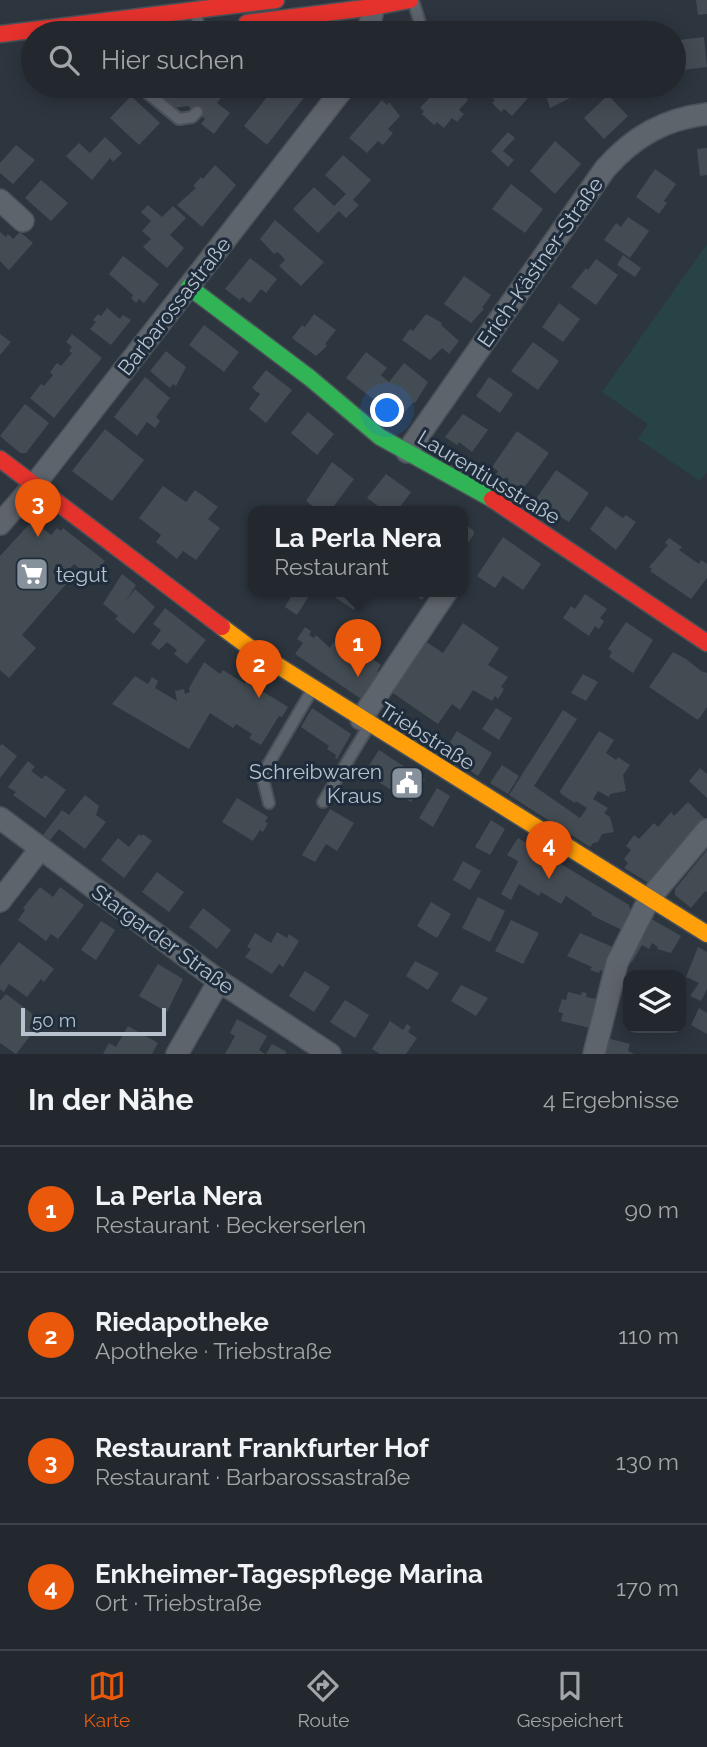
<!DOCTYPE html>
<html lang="de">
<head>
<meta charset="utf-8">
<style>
  :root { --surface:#22282e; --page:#2a3036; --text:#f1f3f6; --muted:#a2a6aa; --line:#3f444a; --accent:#ea580c }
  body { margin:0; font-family:Raleway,sans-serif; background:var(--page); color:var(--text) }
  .controls { position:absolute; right:21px; bottom:21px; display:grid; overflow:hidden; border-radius:14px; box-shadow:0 4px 18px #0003 }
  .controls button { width:63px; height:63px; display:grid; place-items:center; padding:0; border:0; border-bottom:2px solid var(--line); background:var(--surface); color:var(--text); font:35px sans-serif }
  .scale { position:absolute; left:21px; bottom:18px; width:145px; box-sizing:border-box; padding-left:7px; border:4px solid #b7c2ce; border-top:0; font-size:19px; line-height:24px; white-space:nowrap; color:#b7c2ce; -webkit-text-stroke:5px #1e2c3b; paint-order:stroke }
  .you { position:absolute; left:388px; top:411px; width:24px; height:24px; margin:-18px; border:5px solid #fff; border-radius:50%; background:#1a73e8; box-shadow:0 0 0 10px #1a73e833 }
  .badge { display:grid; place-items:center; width:46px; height:46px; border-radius:50%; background:var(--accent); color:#fff; font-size:23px; font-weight:700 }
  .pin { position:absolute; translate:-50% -58px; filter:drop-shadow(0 2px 4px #0008) }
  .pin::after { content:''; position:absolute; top:37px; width:24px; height:21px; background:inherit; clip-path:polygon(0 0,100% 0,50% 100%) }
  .popup { position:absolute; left:248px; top:506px; width:220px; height:91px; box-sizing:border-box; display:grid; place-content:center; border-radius:14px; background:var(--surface); filter:drop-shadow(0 2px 5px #0005); font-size:23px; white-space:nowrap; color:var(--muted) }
  .popup b { font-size:26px; color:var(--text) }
  .popup::after { content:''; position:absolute; left:50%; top:100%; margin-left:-14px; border:14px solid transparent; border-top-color:var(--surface) }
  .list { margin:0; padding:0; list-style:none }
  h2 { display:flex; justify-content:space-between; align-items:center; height:91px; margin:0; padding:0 28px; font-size:30px }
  h2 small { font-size:23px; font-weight:400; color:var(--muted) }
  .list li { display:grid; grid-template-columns:46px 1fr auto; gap:21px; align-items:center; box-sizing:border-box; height:126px; padding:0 28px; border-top:2px solid var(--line) }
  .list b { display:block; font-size:26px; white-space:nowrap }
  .list p { margin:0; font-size:23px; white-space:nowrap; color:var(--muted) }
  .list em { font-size:23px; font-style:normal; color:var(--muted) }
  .icon { flex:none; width:38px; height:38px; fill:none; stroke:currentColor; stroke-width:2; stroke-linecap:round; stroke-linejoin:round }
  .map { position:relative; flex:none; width:707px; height:1054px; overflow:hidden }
  .search { position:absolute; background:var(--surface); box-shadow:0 4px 18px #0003; left:21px; right:21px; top:21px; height:77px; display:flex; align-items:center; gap:18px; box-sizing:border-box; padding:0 24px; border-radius:38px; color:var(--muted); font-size:26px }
  .sheet { height:595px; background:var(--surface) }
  nav { display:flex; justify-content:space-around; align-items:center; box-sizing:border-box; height:98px; border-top:2px solid var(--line); background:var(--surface); font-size:19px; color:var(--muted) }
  nav a { display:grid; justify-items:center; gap:4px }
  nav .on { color:var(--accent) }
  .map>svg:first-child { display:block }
  .green { fill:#284346 }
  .building { fill:#444c53 }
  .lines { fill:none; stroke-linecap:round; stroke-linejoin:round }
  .lane-casing { stroke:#4b5158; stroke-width:14 }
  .street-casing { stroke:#4b5158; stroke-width:24 }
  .fast-casing { stroke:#4b5158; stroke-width:19 }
  .slow-casing { stroke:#4b5158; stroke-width:19 }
  .jam-casing { stroke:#4b5158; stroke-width:19 }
  .lane { stroke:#5e646b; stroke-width:10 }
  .street { stroke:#5e646b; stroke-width:21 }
  .fast { stroke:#30b455; stroke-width:16 }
  .slow { stroke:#ff9f0a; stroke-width:16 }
  .jam { stroke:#e5322d; stroke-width:16 }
  .labels { text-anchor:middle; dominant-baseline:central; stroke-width:6; stroke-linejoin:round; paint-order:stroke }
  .street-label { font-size:21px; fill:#b7c2ce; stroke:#1e2c3b }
  .poi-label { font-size:21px; fill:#b7c2ce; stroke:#1e2c3b; text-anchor:start }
</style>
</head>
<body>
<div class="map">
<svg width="707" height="1054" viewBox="0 0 707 1054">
  <rect width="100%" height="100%" fill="#2d353e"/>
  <!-- green -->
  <path class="green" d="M707,244v228l-7,9 -62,-42 10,-15 -46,-32z"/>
  <!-- building -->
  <path class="building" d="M696,0h11v14l-9,1z
    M604,23l1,10h-69v-1z
    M704,37l3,30 -33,4v-27h5l-1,-4z
    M159,86h57l9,6 -8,11 13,10 -16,21 -13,-10 4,-5 -17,-13 -14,2 -13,-13z
    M268,86h45l-46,59 -23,-19 23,-29 -5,-4z
    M440,86h12l16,14 -9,10 5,4 -7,8 -5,-4 -8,10 -7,-6 -3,3 -12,-11 2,-3 -4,-3z
    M497,86h18l13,12 -16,18 -8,-7 -3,3 -9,-9 3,-3 -6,-5z
    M553,86h33l2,3 -38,19 -6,-18z
    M608,95l20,21 -24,23 -20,-21z
    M131,96l29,27 -21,22 -29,-27z
    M382,100l5,5 2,-3 11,14 -12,13 5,4 -10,12 -5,-4 -11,12 -18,-15z
    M508,132l7,6 -12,13 11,9 -6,7 -17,-16z
    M105,137l17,16 -9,9 -3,-4 -18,22 -26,-24 13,-13 11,10z
    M555,141l26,23 -26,30 -25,-23z
    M16,145l19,15 -22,24 -13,-11v-10z
    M707,148v27l-7,1 -3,-27z
    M343,155l28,25 -18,20 6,5 -13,13 -7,-7 -21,22 -25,-24 21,-22 20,19 12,-12 -21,-19z
    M215,165l21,20 -34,42 -25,-22 19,-17 -3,-2 8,-9 2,2z
    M655,169l21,15 -12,17 3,2 -8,11 -23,-17z
    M41,180l27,23 -17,18 -26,-23z
    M511,184l32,25 -18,24 -33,-24z
    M148,205l14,12 11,-11 13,12 -16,17 14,13 -17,20 -24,-21 8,-8 -9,-8 9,-10 -10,-9z
    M628,217l21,14 -19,27 -26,-18 12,-17 5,4z
    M275,220l49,42 -23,24 -22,-20 6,-6 -5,-6 -3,-2 -3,2 -14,-15z
    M0,232l6,5 2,-3 5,5 7,-7 13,11 -24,27 -9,-9z
    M623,255l18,13 -6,9 -18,-12z
    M123,256l36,28 -15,19 -5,-4 -3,4 -5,-5 2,-3 -24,-21z
    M250,258l27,21 -11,14 -5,-4 -11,14 -8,-6 -2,3 -15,-11z
    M596,259l22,16 -22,30 -25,-18 15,-19 2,2z
    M464,276l27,19 -9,13 2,1 -13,14 -27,-19z
    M559,303l21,16 -17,23 -21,-15z
    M107,308l13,11 3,-4 8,5 -20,25 -21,-16 6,-7 -3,-2 5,-6 3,2z
    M314,314l22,16 -11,14 2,2 -11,10 -24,-18 10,-13 3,2z
    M426,314l16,9 -1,2 18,16 -10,13 -7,-6 -12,12 -28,-20 8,-11 3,2z
    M204,325l35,27 -15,20 -35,-27z
    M0,334l11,8 -11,13z
    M72,334l30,24 -48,60 -24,-20 11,-14 3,2 9,-11 -3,-3 7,-9 4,3 11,-13 -3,-2 3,-4 -6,-5z
    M533,342l26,19 -21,29 -27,-19z
    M166,351l20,16 -10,19 -3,-2 -3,4 -20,-17z
    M366,352l21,16 -6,7 8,7 15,-19 24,19 -13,21 -2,-1 -14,17 -53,-41z
    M266,370l26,20 -26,33 -17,-14 11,-15 -8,-6z
    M145,377l25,21 -14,19 4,4 -5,7 -8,-6 -10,14 -23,-19z
    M489,377l24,17 -13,19 -24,-17z
    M25,404l24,19 -23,30h-6l-20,-17z
    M308,412l26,22 -17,21 -26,-22z
    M463,414l25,16 -16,22 -13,-10 -2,3 -12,-8z
    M105,429l39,31 -32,41 -40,-30z
    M517,431l32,22 -26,36 -6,-4 -2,3 -8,-6 2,-3 -3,-2 -2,3 -8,-5 2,-4 -6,-4z
    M332,462l22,17 -20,27 -6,5h-9l-13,-10z
    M556,470l33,23 -20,29 -13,-8 -1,1 -19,-16z
    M386,474l25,18 -14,19h-12l-18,-13z
    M163,486l23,16 9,-12 23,17 -10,12 12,9 -24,32 -13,-9 -6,8 -21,-17 5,-7 -22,-17z
    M606,506l17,12 3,-3 10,7 -20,28 -26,-21z
    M33,520l18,15 6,-7 4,3 2,-3 42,33 -13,17 -7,-6 -3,3 -3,-2 2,-3 -7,-6 -14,16 6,4 -44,51 14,13 -27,30 -9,-8v-114z
    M463,523l10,7 1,4 -11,16z
    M503,537l38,27 -18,26 -20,-14 -8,12 -18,-12z
    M669,538l13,9 -3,3 20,14 2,-4 6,4v14l-16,21 -41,-28 2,-2 -3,-2 19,-22 -3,-2z
    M122,574l14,11 -11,17 10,-13 20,18 -21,27 -19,-15 3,-3 -15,-12z
    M294,591h18l-15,24 -12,-8z
    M319,591h46l-11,19 -24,-16 -2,3z
    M409,591h19l-6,9z
    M585,594l22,15 -7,9 4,3 -5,8 -4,-3 -6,10 -26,-18 8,-12 4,3z
    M165,608l41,32 -19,24 -13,-10 3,-4 -10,-8 -8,8 -8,-6 10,-14 -8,-6z
    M626,622l27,18 -20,33 -24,-16 3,-5 -4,-3z
    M463,623l36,25 -11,17 20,12 -7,10 3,2 -6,10 -3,-3 -3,5 -19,-11 -13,20 -8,-6 -14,20 -51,-35 35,-50 21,14z
    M305,627l6,4 -2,4 5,3 2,-3 14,13 3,-6 30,19 4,-6 14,10 -4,6 3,2 -19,26 -66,-45 8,-11 -6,-4z
    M673,652l13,7 15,12 6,2v34l-9,13 -49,-33z
    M204,662l16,12 3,-4 22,14 1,-3 42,26 -6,10 -3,-1 -18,29 -12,-7 3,-4 -16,-10 -3,4 -23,-15 -21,36 -77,-45 23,-28 13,8 4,-7 6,4 -3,7 22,13 -2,-10 9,-2 1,5 5,-2 -1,-4z
    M583,674l15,8 -12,19 -15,-8z
    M312,708l39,26 -14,25 -2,-1 1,-3 -9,-6 2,-3 -28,-19z
    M496,708l16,10 -13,22 -17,-11z
    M563,710l14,9 -43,67 46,32 7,-10 -11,-7 -1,2 -14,-9 -1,-3 39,-60 15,9 -8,13 10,7 2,-3 12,8 -7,10 3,16 -16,3 -1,3 -11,-6 -5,8 15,9 -4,5 6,4 4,15 -12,2 -4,8 -5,1 -3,4 -81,-52z
    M457,731l35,22 -14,23 -35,-23z
    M2,744l15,12 -17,22v-32z
    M379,750l46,30 -14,22 -47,-29z
    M28,761l7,6 -4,4 11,8 3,-4 21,15 -21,28 -32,-23 3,-3 -8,-5z
    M502,765l17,11 -11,18 -18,-11z
    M700,768l7,6v24l-18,-17z
    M437,788l13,8 -17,31 -14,-9z
    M85,795l14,11 -3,9 10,7 -21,27 -26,-20 -9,11 -7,-5 19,-25 7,5z
    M237,798l31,19 -3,5 3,1 -5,9 -3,-2 -7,11 -31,-19z
    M688,802l18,18 -28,28 -29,35 -25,-15 4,-5 -4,-4 7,-9 -5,-4 8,-11 5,4 15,-16 4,4 13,-15 3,4z
    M330,809l24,14 -17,28 -11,-7 -11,18 -13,-7z
    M491,820l14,9 -15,26 -15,-8z
    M139,834l2,2 2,-2 9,7 -28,37 -23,-18 17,-22 11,9z
    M518,838l111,67 2,7 -9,18 -31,-15 1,-2 -26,-17 -5,8 -20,-12 -2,4 -20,-12 -8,16 -10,-6 16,-30 1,-3 -11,-6z
    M707,850v42l-2,-1 -14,17 -16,-13v-6z
    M463,861l18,10 -11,19 -17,-10z
    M157,872l27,20 -15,20 -27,-20z
    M40,887l13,10 7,-10 24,18 -26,34 -7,-5 -5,7 -28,-21 7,-10 -2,-2z
    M478,897l27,14 -15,31 -28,-14z
    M431,902l20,12 -14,24 -20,-12z
    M203,908l28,22 -14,19 -28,-22z
    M648,917l33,19 -10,17 -14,-4 1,-2 -6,-4 -3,6 -7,-4 -10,17 -5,-3z
    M511,920l28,13 -16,31 -28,-13z
    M101,921l14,9 -19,30 -15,-10z
    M277,932l10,6 2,-4 10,7 -16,26 -4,-3 -7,10 -27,-17 6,-8 -4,-2 8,-14 16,10z
    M580,933l33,14 -8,25 -5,-2 -1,3 -9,-3 2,-3 -25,-11z
    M19,942l35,27 -10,13 -3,-3 -14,18 -18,-13 -5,8 -4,-3v-23z
    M698,947l9,5v37l-6,12 -11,-5 9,-13 -13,-6z
    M415,961l24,12 -11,17 -22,-14z
    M158,964l25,15 -16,33 -28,-16z
    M305,971l25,16 -16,25 -25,-16z
    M461,985l27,13 -12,18 -25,-15z
    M568,992l13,3 1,-3 5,1 -1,4 11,2 -7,29 -29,-7 2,-8 -5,-1 4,-13 4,1z
    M6,994l36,27 -26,33 -16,-11v-42z
    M345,1000l24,15 -14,23 -25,-16z
    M699,1008l8,5v21l-16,-9z
    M237,1019l30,17 -8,14 6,4h-40l10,-18 -5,-3z
    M390,1021l13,9 4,-6 4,3 -3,5 9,6 -11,16h-26l-8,-5z
    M128,1026l30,17 -6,11h-49l6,-11 7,4z
    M607,1038l23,6 -2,7 6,3h-31z
    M272,1044l15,8 -2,2h-19z"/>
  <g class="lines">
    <defs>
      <path id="lane" d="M413,0l10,33
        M197,12l1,21
        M139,86l40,33 13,-2 5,-5
        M480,86l5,5
        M323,802l47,-78
        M269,803l-7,-28 50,-85"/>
      <path id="street" d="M368,33l7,-33
        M0,200l23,21
        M407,452l198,-283c28,-32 59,-50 102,-55
        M0,524l35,-40 310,-398
        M361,719l86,-128
        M0,818l219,163 111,73
        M0,901l40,-52
        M177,1054l42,-73
        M594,1054l23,-91 32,-64 58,-69"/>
      <path id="fast" d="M189,287l121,91 70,59 112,62"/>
      <path id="slow" d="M222,627l31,23 454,284"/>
      <path id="jam" d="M247,23l126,-16 37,-7
        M0,34l276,-34
        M0,459l222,168
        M492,499l215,144"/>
    </defs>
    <!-- lane casing -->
    <use href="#lane" class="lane-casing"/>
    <!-- street casing -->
    <use href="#street" class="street-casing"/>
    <!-- fast casing -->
    <use href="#fast" class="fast-casing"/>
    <!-- slow casing -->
    <use href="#slow" class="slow-casing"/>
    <!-- jam casing -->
    <use href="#jam" class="jam-casing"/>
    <!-- lane -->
    <use href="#lane" class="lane"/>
    <!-- street -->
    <use href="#street" class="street"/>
    <!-- fast -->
    <use href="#fast" class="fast"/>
    <!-- slow -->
    <use href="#slow" class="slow"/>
    <!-- jam -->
    <use href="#jam" class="jam"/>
  </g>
  <!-- icons -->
  <defs>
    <symbol id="supermarket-square" viewBox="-11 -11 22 22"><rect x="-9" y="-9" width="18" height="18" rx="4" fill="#87919c" stroke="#1e2c3b"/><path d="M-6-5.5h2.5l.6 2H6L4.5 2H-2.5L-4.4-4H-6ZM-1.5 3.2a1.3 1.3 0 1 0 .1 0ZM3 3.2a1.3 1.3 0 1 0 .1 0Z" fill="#fff"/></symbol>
    <symbol id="civic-square" viewBox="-11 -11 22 22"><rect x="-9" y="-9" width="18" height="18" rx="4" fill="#87919c" stroke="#1e2c3b"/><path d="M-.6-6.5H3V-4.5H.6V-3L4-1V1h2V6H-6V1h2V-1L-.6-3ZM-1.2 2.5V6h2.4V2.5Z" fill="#fff"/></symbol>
  </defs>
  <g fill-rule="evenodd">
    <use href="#supermarket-square" x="13" y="555" width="38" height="38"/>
    <use href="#civic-square" x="388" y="764" width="38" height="38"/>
  </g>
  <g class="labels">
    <!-- street labels -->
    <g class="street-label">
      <text transform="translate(540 262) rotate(-55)">Erich-Kästner-Straße</text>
      <text transform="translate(174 306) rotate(-52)">Barbarossastraße</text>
      <text transform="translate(489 477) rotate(31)">Laurentiusstraße</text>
      <text transform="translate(427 736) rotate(32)">Triebstraße</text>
      <text transform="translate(163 939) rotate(36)">Stargarder Straße</text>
    </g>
    <!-- poi labels -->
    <g class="poi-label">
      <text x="56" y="574">tegut</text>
      <text x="382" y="771" text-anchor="end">Schreibwaren<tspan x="382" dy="24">Kraus</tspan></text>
    </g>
  </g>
</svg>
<div class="controls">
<button><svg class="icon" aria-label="layers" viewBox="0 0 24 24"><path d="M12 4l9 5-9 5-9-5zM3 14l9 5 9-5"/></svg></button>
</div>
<div class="scale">50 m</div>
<div class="you"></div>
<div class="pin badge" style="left:358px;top:677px">1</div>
<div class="popup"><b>La Perla Nera</b>Restaurant</div>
<div class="pin badge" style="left:259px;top:698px">2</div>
<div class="pin badge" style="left:38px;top:537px">3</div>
<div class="pin badge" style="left:549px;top:879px">4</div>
<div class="search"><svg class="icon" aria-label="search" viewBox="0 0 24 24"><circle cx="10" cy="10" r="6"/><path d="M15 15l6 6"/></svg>Hier suchen</div>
</div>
<section class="sheet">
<h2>In der Nähe<small>4 Ergebnisse</small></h2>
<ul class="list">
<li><span class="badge">1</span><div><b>La Perla Nera</b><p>Restaurant · Beckerserlen</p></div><em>90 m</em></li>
<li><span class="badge">2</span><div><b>Riedapotheke</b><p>Apotheke · Triebstraße</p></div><em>110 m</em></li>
<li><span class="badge">3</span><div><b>Restaurant Frankfurter Hof</b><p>Restaurant · Barbarossastraße</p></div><em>130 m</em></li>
<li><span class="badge">4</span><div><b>Enkheimer-Tagespflege Marina</b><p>Ort · Triebstraße</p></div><em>170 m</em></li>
</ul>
</section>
<nav>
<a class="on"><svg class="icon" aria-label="map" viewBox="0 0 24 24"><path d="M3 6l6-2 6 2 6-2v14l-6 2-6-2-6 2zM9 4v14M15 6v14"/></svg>Karte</a>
<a><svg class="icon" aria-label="directions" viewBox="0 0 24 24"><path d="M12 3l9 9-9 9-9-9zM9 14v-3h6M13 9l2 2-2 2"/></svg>Route</a>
<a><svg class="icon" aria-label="saved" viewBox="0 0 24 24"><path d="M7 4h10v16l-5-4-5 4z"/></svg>Gespeichert</a>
</nav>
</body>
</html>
